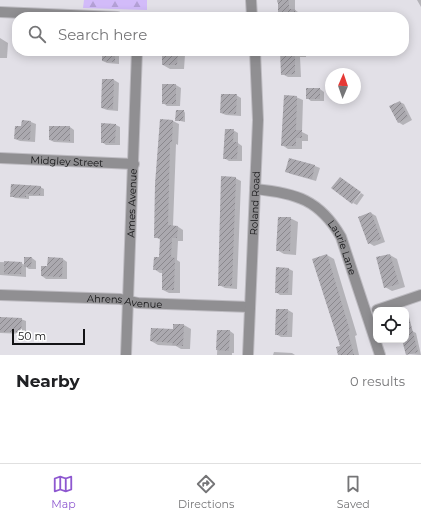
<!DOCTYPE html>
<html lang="en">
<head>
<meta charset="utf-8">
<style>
  :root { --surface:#fff; --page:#f2f2f2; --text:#202124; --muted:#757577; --line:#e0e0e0; --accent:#8e58d0 }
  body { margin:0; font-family:Montserrat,sans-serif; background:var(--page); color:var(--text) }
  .controls { position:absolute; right:12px; bottom:12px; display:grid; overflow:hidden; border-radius:8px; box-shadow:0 2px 10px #0003 }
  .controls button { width:36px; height:36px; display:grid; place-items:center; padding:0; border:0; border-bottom:1px solid var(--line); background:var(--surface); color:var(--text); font:20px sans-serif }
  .compass { position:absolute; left:325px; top:68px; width:36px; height:36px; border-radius:50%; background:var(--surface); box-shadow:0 2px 10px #0003; rotate:2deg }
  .scale { position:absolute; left:12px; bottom:10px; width:73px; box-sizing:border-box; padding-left:4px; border:2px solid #131315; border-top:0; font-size:11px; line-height:14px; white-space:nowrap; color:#131315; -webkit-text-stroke:3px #fff; paint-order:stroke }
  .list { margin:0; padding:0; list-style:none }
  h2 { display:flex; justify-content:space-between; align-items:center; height:52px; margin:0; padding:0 16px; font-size:17px }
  h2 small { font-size:13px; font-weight:400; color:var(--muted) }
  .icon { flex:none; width:22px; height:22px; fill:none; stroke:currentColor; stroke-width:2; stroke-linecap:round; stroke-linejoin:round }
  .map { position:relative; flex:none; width:421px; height:355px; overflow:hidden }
  .search { position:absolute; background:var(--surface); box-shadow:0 2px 10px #0003; left:12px; right:12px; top:12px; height:44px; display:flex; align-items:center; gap:10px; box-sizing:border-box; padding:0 14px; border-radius:16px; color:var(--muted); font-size:15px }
  .sheet { height:108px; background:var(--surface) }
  nav { display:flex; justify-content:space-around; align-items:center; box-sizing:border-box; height:56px; border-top:1px solid var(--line); background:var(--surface); font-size:11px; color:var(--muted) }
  nav a { display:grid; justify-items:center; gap:2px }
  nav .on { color:var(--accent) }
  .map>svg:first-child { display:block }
  .forest { fill:url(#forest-firs) }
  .shadow { fill:#0003 }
  .building { fill:url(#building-hatch) }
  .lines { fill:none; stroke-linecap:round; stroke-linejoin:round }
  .minor-casing { stroke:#bdbbc1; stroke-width:12 }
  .minor { stroke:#908f92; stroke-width:10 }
  .labels { text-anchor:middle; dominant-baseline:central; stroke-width:4; stroke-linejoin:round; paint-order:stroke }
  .street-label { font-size:10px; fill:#131315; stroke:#fff }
</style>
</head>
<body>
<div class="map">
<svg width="421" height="355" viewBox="0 0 421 355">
  <defs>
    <pattern id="forest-firs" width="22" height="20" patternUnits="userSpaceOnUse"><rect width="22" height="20" fill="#d2bbf9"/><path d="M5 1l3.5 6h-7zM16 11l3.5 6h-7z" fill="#b3a0d5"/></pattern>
    <pattern id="building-hatch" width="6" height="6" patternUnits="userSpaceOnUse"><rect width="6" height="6" fill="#aba9af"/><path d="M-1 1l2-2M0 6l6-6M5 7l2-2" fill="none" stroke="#8a888d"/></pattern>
  </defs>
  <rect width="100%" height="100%" fill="#e2e0e7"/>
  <!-- forest -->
  <path class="forest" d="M84,0h63v10l-64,-2z"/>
  <!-- shadow -->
  <path class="shadow" d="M277,0h18v10l6,4v3h-22v-13l-2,-2z
    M417,0h4v7z
    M0,38l8,5 -1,15h-7z
    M17,51h19v5l-14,-1 -5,-3z
    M53,51h26v1z
    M86,51h33v13l-12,-1 -4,-2v-8z
    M163,51h35v5l-13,-1 -1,14h-14l-7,-4z
    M281,51l25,1v5h-6l1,20h-13l-6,-3z
    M103,80h11l5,3 -1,28 -11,-1 -5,-2z
    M163,85h13l5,3 -1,18h-13l-4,-3z
    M320,89l4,3v9h-13l-4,-3z
    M236,95l5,3v18l-15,-1 -5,-2z
    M296,97l7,3 -1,32 6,3v6h-6v8h-14l-6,-4z
    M400,102l4,2 8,16 -9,5 -5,-3z
    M184,111l1,2v9l-9,-2z
    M161,120l12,1 6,3 -1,21 -2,-1 -3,82h4l6,4v11h-5l-1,19 3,2v31h-11l-6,-3v-17h-3l-6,-4 6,-11 1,-18 -6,-3z
    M31,122l5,2 -1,18 -15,-1 -5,-2 7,-12z
    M116,125l4,2v18h-14l-4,-3z
    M70,127l4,3v13l-20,-1 -4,-2z
    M233,130l5,3v10l4,3v15h-13l-5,-3z
    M290,159l25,7 5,2 -4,13 -25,-7 -4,-2z
    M235,178l6,3 -4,108 -12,-1 -6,-3z
    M40,187l4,2v7h-15v3l-14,-1 -3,-2z
    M361,193l3,2 -7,10 -4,-2z
    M371,213l5,3 9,26 -11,4 -5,-3z
    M290,218l8,4 -2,33 -12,-1 -7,-4z
    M327,255l7,4 23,76 -2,1 4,19h-20l2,-8z
    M390,255l7,4 8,28 -13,4 -7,-4 -8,-29z
    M32,258l4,3v8h-7l-3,-2v10l-26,-2v-13l21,1 4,2z
    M63,259l4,3v17h-21l-4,-3z
    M289,269l4,2 -1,24h-12l-4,-3z
    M288,310l5,3 -1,24h-11l-5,-3z
    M0,318l21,1 5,2v13l-26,-1z
    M174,325h10l7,4 -1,20h-9l-5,-3 -18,-1 -7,-4 23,-11z
    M218,331h12l4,3v19h-2v2h-15z
    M412,331l4,2 5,22 -15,-1 -3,-14h3v-8z
    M274,352l18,1 3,2h-22z"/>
  <!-- building -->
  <path class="building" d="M278,0h11v9h6l1,8h-18z
    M102,51h13v11l-13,-1z
    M162,51h16l-1,14h-15z
    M280,51h15v23l-14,1z
    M102,79h12l-1,30 -12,-1z
    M162,84h14v20h-14z
    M306,88h14v11h-14z
    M221,94h16l-1,20 -16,-1z
    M284,95l13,1 -1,34h6v8h-6v8h-15z
    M400,101l8,16 -10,6 -9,-17z
    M176,110h8l-1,11h-8z
    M160,119l13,1 -1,22h-2l-2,83 10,1 -1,12h-5l-1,19 4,1 -1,32h-12v-20h-9l1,-13h5l1,-19h-6l1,-54z
    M22,120l9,1 -1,19 -16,-1 1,-13h6z
    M101,123l15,1 -1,19h-14z
    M49,126h21v15l-21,-1z
    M225,129h9l-1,13h5l-1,17h-14z
    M289,158l26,7 -3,14 -27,-7z
    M221,176l15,1 -4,109h-14z
    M340,177l21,15 -9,12 -21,-16z
    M11,184l30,2 -1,9 -14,-1v3h-16z
    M371,212l10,27 -13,5 -10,-27z
    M278,217h13l-1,34h-14z
    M327,254l23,77 -2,1 6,23h-16l-2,-8 4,-1 -28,-87z
    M390,254l9,30 -15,4 -8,-31z
    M24,257h8l-1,10h-7z
    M48,257l15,1 -1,19 -21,-1v-10h6z
    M4,261l18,1 -1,12h-17z
    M276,267l13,1 -1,25h-13z
    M276,309h12l-1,26h-12z
    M0,317l22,1 -1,14h-21z
    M409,317l9,35 -12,3 -4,-15h4v-22z
    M173,324h11l-1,22 -11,-1 1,-2 -23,-2 1,-13 22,1z
    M217,330h13l-1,21 -13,-1z"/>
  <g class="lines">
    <defs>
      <g id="minor">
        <path d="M251,0l1,17"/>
        <path d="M0,12l117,5"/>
        <path id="s1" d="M0,158l134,6"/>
        <path id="s2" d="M255,189c41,4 65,11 86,48l39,118"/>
        <path id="s3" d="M0,295l120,4 18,4 112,4"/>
        <path d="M377,310l44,-15"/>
        <path id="s4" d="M126,355l11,-304"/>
        <path id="s5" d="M248,355l10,-235 -3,-69"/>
      </g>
    </defs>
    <!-- minor casing -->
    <use href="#minor" class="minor-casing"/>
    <!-- minor -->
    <use href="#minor" class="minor"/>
  </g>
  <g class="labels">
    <!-- street labels -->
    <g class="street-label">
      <text stroke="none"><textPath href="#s1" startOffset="67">Midgley Street</textPath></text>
      <text stroke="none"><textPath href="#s4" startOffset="152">Ames Avenue</textPath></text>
      <text stroke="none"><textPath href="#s5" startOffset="152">Roland Road</textPath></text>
      <text stroke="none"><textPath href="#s2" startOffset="114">Laurie Lane</textPath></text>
      <text stroke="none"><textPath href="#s3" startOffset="125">Ahrens Avenue</textPath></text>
    </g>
  </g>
</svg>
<div class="controls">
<button><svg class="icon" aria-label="locate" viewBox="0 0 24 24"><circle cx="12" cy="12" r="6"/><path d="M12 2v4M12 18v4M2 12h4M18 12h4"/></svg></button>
</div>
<svg class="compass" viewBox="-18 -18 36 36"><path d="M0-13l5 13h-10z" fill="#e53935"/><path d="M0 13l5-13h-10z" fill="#757577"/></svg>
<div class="scale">50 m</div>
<div class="search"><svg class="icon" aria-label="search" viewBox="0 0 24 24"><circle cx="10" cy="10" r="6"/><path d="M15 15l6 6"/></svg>Search here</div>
</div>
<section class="sheet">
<h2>Nearby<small>0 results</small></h2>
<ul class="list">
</ul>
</section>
<nav>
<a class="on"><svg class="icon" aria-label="map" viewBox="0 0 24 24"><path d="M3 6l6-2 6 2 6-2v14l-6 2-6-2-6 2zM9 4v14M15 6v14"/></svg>Map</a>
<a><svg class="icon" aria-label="directions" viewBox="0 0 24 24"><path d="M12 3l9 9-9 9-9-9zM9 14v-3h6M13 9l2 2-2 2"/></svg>Directions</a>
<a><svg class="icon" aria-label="saved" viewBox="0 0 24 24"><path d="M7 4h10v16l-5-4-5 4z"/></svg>Saved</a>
</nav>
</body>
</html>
